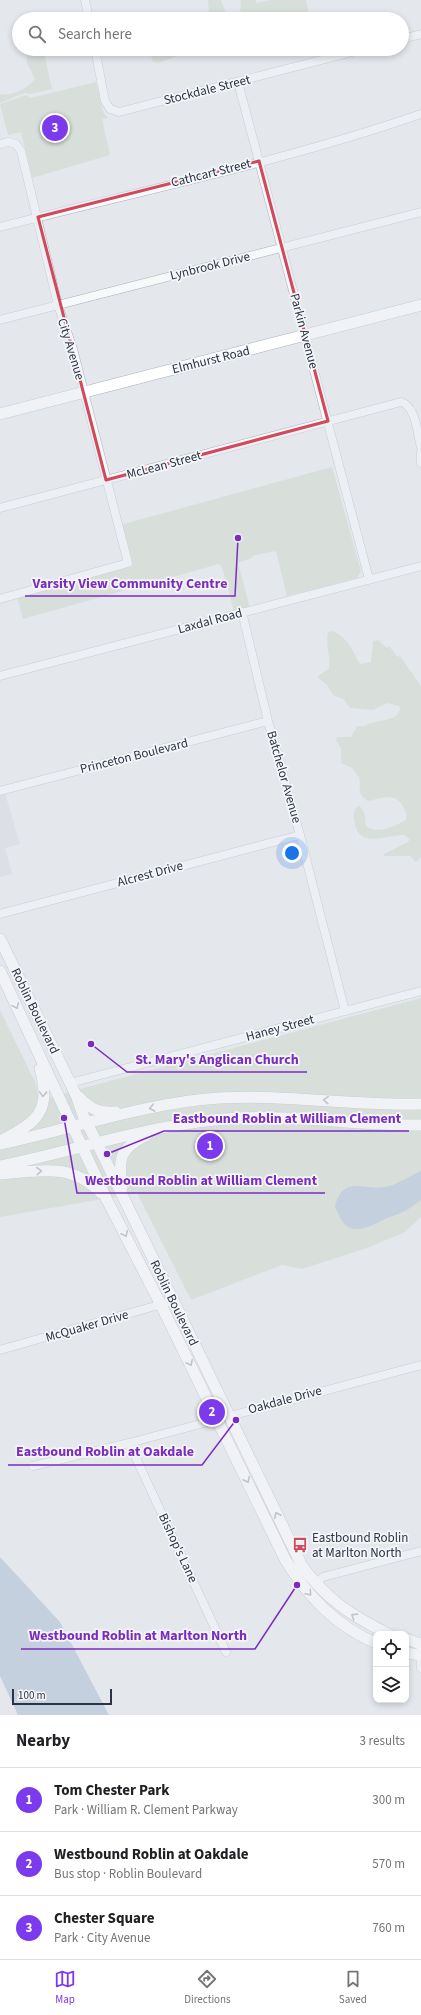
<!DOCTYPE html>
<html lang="en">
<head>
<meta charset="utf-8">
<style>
  :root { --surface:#fff; --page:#f6f6f6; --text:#202124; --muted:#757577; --line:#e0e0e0; --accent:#7c3aed }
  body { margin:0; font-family:"Source Sans 3",sans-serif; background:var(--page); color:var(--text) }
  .controls { position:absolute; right:12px; bottom:12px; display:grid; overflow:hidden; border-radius:8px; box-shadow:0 2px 6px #0003 }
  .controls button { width:36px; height:36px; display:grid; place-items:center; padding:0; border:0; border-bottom:1px solid var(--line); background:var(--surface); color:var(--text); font:20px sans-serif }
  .scale { position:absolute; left:12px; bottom:10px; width:100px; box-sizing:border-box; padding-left:4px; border:2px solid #2b3445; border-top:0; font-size:11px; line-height:14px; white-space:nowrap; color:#2b3445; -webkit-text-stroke:3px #f4f6f9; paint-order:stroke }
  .you { position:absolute; left:292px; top:853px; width:14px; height:14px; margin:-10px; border:3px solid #fff; border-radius:50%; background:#1a73e8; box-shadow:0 0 0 6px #1a73e833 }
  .badge { display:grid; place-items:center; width:26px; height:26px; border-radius:50%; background:var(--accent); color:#fff; font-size:13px; font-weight:700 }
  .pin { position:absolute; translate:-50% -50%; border:2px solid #fff; box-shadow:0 1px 4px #0006 }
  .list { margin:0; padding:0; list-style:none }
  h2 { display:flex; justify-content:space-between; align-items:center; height:52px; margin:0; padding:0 16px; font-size:17px }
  h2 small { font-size:13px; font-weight:400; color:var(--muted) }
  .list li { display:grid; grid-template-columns:26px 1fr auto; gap:12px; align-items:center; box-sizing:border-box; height:64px; padding:0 16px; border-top:1px solid var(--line) }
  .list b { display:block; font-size:15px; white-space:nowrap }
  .list p { margin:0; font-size:13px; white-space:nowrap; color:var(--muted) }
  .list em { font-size:13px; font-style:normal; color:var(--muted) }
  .icon { flex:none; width:22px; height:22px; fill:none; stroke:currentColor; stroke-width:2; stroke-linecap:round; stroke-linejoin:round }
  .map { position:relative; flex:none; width:421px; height:1715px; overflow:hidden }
  .search { position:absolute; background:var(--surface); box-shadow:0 2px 6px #0003; left:12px; right:12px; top:12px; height:44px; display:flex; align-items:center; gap:10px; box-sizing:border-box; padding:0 14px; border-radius:22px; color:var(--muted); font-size:15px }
  .sheet { height:244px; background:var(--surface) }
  nav { display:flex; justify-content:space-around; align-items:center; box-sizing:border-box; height:56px; border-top:1px solid var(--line); background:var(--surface); font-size:11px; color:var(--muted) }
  nav a { display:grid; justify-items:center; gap:2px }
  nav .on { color:var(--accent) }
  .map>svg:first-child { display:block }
  .built { fill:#d2d6de }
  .green { fill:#c9d6c5 }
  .water { fill:#9fb4cc }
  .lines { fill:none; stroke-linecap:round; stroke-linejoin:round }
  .street-casing { stroke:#a9aeb7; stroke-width:9 }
  .secondary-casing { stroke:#a9aeb7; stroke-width:12 }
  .street { stroke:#f7f8fa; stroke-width:8 }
  .secondary { stroke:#fff; stroke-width:11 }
  .oneway { stroke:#959aa2 }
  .marked { fill:none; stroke:#d1495b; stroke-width:3; stroke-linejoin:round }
  .labels { text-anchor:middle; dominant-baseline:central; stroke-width:3.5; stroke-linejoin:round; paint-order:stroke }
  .street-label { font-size:13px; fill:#2b3445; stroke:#f4f6f9 }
  .poi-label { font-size:13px; fill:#2b3445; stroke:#f4f6f9; text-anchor:start }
  .leader { fill:none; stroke:#7b2cbf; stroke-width:1.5 }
  .callout-dot { fill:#7b2cbf; stroke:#f4f6f9; stroke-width:1.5 }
  .callout-label { font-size:14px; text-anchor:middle; font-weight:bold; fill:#7b2cbf; stroke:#f4f6f9; stroke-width:3.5; stroke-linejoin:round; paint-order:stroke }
</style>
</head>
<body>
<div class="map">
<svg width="421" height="1715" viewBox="0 0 421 1715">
  <rect width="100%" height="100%" fill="#e4e7ec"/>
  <!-- built -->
  <path class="built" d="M4,790l16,54 -15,4 7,26 -12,3v-86z"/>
  <!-- green -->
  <path class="green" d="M208,0h13l7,19 12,-6 1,-13h14l2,3 13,-3h36l4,19h-104l3,-7z
    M161,12h6l3,4 20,-4 7,7h-42z
    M26,49h16l2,3 8,37 -22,5 -6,-1 -24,10v-9c11,3 28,-6 35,-15l-8,-16z
    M149,49h47l-38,14 -5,-1z
    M96,82l7,30 5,6 -6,1 8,36 -78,23 -11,-46 -13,3 -8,-31 27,-9 3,3z
    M332,467l29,104 -4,7 -70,18 -11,-45 -24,5v2l-14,5 12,45 -16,3 -12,-44 -3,-3 -196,55 -6,-22 114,-33 -11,-39z
    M332,631c15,5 21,20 28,33l11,-2 2,-21 5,-1 9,8 2,-2 8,10 4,1 20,29v171l-5,5 -6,-6h-26v-2l24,-12 2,-3 -6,-4c-15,0 -42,12 -48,-7 -2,-7 -3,-12 -1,-19l4,-3c7,4 6,13 7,20 12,9 29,0 40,-6 1,-4 0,-8 -2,-12 -7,-15 -21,-11 -34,-7 -14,-5 -9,-13 -11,-24l-7,-9 -11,-5v-14l-5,-9 2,-3h13l6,-11h8c8,-7 34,-3 35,-18l-1,-2 -12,-3 -14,7 -23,-2 -7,-9 -9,-3 -7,-11 -10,-8 2,-2 10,-6c2,-13 -4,-25 -1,-37z
    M421,998v219l-16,15 -38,16 -65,21 -20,-4 -91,35 -54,-107 -137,24v-207l36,74 3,16z"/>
  <!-- water -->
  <path class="water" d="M421,1171v29c-6,4 -12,9 -18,12 -6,3 -12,4 -18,7 -23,12 -40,19 -50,-13 8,-31 28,-16 49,-19 12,-1 25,-11 37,-16z
    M0,1557l60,65 49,93h-91l-18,-39z"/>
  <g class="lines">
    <defs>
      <path id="street" d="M85,0l4,19
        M402,39l19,-5
        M95,49l10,52 5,8 9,3 245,-63
        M238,82l131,497
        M0,144l8,-2 8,2 5,7 37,154 15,44 55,214 -128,36
        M0,227c140,-36 285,-66 421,-113
        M0,320l421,-108
        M421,453v10
        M0,508l401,-106c15,4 16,31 20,45
        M242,612l26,109 32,114 45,176
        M0,676l421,-110
        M0,791l268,-70
        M0,914l300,-79
        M70,1083l351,-92
        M0,1350l173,-49
        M129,1443l97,209
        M33,1466l96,-23 292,-78
        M315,1584l8,-7 98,-26
        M420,1651l1,17"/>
      <path id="secondary" d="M0,414l421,-109
        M0,939l76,156 7,20 14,28 205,423c25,34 49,49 86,68
        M0,971l107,229 54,105 124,254c21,36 52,68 91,84
        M79,1097c11,12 20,16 37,15
        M2,1140c35,-17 50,-30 38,-71
        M0,1144c72,-15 144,-41 219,-46 67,-4 134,8 202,6
        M0,1166c80,-16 157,-44 240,-48 60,-3 121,8 181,7
        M0,1174c38,-3 71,-12 101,19
        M122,1188c-3,-29 -4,-39 25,-53
        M406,1639l15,5
        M406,1653l15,2"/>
    </defs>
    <!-- street casing -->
    <use href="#street" class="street-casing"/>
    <!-- secondary casing -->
    <use href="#secondary" class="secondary-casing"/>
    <!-- street -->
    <use href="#street" class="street"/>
    <!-- secondary -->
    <use href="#secondary" class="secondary"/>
  </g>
  <!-- one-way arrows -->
  <defs><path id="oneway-chevron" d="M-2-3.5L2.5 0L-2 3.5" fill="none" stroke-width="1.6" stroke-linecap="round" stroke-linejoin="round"/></defs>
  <g class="oneway">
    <use href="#oneway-chevron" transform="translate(16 1006) rotate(66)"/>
    <use href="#oneway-chevron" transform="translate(43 1094) rotate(92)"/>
    <use href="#oneway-chevron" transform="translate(326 1100) rotate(-177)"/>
    <use href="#oneway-chevron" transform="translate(152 1108) rotate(169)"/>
    <use href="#oneway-chevron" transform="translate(39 1171) rotate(-3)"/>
    <use href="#oneway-chevron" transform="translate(125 1234) rotate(64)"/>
    <use href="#oneway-chevron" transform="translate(190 1363) rotate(64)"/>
    <use href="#oneway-chevron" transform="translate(247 1480) rotate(64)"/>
    <use href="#oneway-chevron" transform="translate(277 1515) rotate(-116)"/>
    <use href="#oneway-chevron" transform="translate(309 1593) rotate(49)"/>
    <use href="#oneway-chevron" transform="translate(354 1616) rotate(-147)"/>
  </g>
  <!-- marked area -->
  <path d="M0 0H421V1715H0ZM259,161l69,260 -222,59 -68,-263z" fill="#e4e7ec" fill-opacity=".55" fill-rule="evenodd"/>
  <path class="marked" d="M259,161l69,260 -222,59 -68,-263z"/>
  <!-- icons -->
  <defs>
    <symbol id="bus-bare" viewBox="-9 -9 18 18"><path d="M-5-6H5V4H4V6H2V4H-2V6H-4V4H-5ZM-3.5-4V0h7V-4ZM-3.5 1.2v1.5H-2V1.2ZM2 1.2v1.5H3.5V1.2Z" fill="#d1495b" stroke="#f4f6f9" stroke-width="2.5" paint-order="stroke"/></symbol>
  </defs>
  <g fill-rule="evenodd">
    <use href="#bus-bare" x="289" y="1534" width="22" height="22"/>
  </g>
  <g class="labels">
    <!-- street labels -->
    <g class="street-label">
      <text transform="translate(207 90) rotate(-14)">Stockdale Street</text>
      <text transform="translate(211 173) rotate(-14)">Cathcart Street</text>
      <text transform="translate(210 266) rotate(-14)">Lynbrook Drive</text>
      <text transform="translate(304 331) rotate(75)">Parkin Avenue</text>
      <text transform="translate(71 349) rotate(73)">City Avenue</text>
      <text transform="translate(211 360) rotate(-14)">Elmhurst Road</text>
      <text transform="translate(164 465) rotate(-15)">McLean Street</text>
      <text transform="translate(210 621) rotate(-15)">Laxdal Road</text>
      <text transform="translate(134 756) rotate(-14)">Princeton Boulevard</text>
      <text transform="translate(284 777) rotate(74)">Batchelor Avenue</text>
      <text transform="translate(150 874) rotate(-15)">Alcrest Drive</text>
      <text transform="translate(35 1011) rotate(64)">Roblin Boulevard</text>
      <text transform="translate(280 1028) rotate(-15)">Haney Street</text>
      <text transform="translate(174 1303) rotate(64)">Roblin Boulevard</text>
      <text transform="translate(87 1326) rotate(-16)">McQuaker Drive</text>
      <text transform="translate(285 1400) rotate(-15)">Oakdale Drive</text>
      <text transform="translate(178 1548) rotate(65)">Bishop's Lane</text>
    </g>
    <!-- poi labels -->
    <g class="poi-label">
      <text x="312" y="1538">Eastbound Roblin<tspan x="312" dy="15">at Marlton North</tspan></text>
    </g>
  </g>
  <!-- callouts -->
  <path class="leader" d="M238 538L235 596H25M91 1044L127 1072H307M107 1154L164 1131H409M64 1118L77 1193H325M236 1420L202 1465H8M297 1585L255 1649H21"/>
  <g class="callout-dot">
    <circle cx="238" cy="538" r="4"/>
    <circle cx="91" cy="1044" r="4"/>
    <circle cx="107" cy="1154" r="4"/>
    <circle cx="64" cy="1118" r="4"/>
    <circle cx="236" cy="1420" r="4"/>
    <circle cx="297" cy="1585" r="4"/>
  </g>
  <g class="callout-label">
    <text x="130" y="588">Varsity View Community Centre</text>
    <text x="217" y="1064">St. Mary's Anglican Church</text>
    <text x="287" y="1123">Eastbound Roblin at William Clement</text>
    <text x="201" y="1185">Westbound Roblin at William Clement</text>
    <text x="105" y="1456">Eastbound Roblin at Oakdale</text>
    <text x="138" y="1640">Westbound Roblin at Marlton North</text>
  </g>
</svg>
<div class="controls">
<button><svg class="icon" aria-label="locate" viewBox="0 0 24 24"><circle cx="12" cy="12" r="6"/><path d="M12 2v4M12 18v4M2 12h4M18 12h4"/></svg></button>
<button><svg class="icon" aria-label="layers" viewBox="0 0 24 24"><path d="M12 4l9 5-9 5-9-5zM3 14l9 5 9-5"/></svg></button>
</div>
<div class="scale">100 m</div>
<div class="you"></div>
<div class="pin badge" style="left:210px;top:1146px">1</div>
<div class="pin badge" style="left:212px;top:1412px">2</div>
<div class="pin badge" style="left:55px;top:128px">3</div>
<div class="search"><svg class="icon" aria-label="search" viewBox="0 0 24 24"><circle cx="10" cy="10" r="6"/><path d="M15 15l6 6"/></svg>Search here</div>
</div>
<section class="sheet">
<h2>Nearby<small>3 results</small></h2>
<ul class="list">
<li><span class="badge">1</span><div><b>Tom Chester Park</b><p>Park · William R. Clement Parkway</p></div><em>300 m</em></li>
<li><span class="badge">2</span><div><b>Westbound Roblin at Oakdale</b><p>Bus stop · Roblin Boulevard</p></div><em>570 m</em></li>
<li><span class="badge">3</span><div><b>Chester Square</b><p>Park · City Avenue</p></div><em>760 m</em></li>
</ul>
</section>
<nav>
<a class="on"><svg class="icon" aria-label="map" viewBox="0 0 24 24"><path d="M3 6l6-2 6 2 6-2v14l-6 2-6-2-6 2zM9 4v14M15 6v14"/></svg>Map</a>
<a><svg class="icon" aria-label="directions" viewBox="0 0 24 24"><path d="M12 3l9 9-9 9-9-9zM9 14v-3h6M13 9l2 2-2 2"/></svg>Directions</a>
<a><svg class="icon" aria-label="saved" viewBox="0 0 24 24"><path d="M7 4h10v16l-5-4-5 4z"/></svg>Saved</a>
</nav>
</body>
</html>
